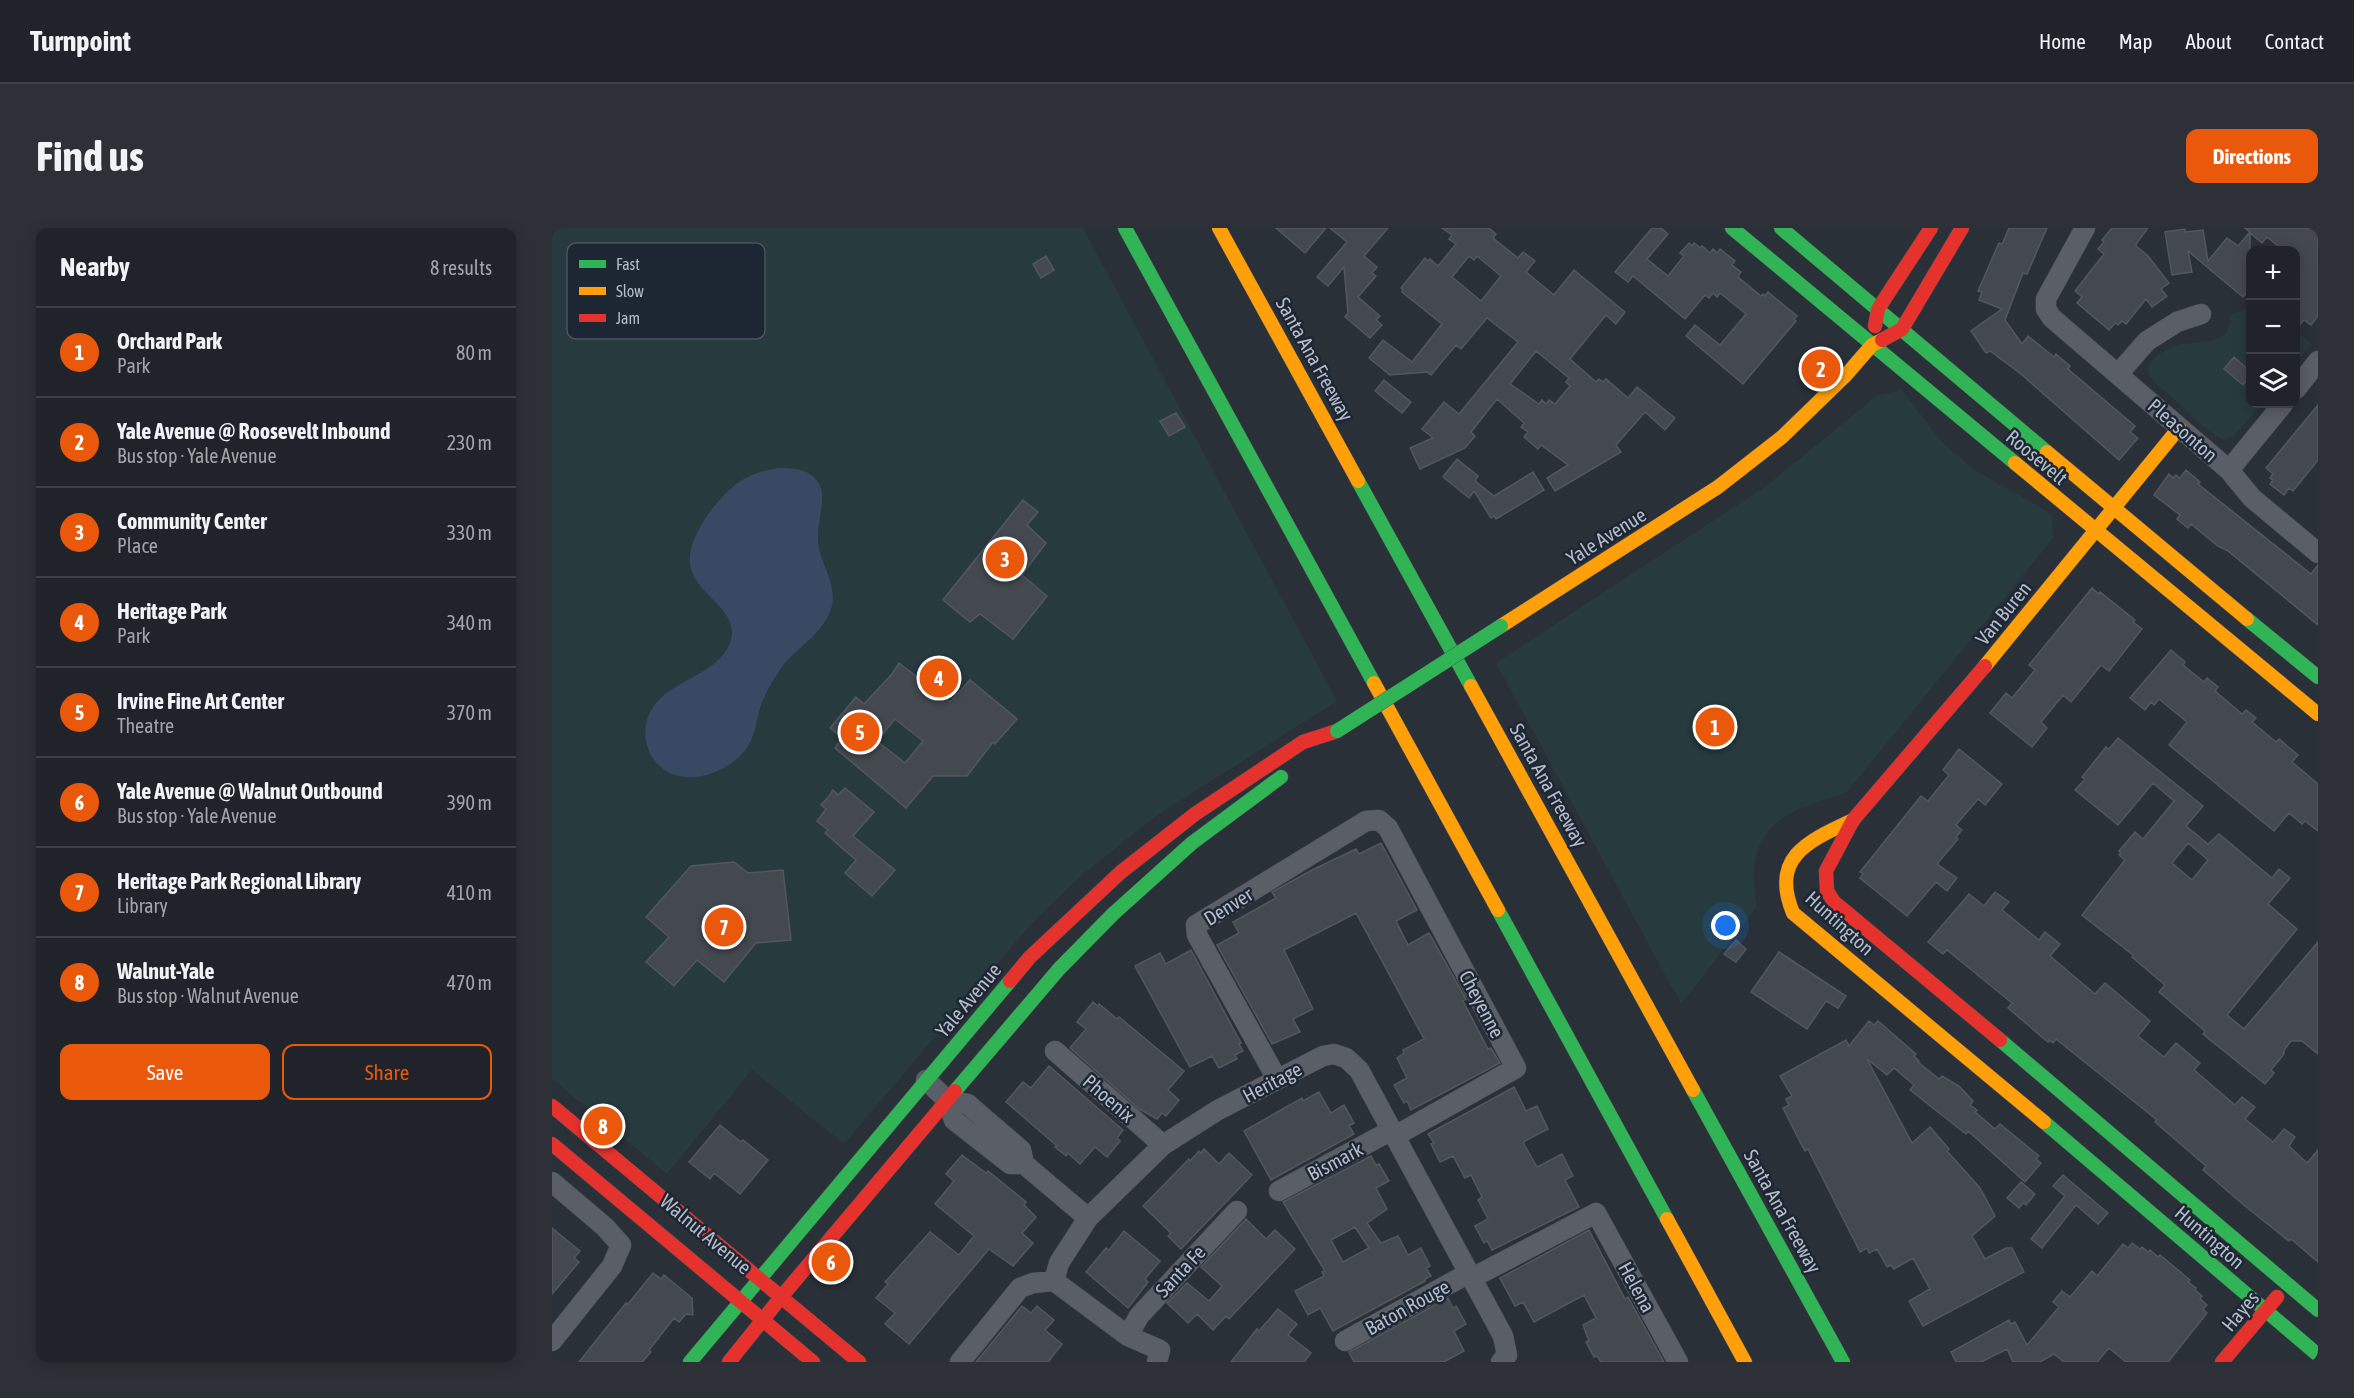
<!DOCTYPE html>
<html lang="en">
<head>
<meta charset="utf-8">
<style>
  :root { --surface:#20242a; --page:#2d3036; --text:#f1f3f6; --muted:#a2a4a8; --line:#3d4147; --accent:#ea580c }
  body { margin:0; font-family:"Asap Condensed",sans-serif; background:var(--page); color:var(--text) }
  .controls { position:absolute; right:18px; top:18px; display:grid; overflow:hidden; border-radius:12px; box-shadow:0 3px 15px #0003 }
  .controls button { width:54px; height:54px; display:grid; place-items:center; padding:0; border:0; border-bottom:2px solid var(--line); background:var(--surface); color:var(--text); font:30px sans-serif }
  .you { position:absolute; left:1174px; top:698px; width:21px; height:21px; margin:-15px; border:4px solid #fff; border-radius:50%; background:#1a73e8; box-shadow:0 0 0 9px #1a73e833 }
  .badge { display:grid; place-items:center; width:39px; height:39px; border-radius:50%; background:var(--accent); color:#fff; font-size:20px; font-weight:700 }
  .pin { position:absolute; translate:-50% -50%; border:3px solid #fff; box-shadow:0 2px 6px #0006 }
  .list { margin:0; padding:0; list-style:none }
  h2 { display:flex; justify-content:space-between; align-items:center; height:78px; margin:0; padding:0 24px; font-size:26px }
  h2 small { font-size:20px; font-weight:400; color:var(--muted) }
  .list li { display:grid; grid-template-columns:39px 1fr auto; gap:18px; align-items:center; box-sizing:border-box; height:90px; padding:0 24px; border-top:2px solid var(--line) }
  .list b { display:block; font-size:22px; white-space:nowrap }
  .list p { margin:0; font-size:20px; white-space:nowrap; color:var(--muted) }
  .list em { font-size:20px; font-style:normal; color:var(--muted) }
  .actions { display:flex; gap:12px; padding:18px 24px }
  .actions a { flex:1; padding:14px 0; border:2px solid var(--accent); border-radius:12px; text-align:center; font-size:21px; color:var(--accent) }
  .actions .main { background:var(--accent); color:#fff }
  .icon { flex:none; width:33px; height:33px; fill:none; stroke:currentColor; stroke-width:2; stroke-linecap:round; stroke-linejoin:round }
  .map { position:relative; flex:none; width:1766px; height:1134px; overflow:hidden; border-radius:12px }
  header { display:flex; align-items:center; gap:36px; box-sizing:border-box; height:84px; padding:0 30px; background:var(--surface); border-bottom:2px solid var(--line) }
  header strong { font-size:28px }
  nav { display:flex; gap:33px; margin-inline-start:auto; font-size:21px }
  .intro { display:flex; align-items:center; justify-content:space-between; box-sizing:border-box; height:144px; padding:0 36px }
  h1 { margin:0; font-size:42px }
  .button { padding:15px 27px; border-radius:12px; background:var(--accent); color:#fff; font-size:21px; font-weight:700 }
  main { display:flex; gap:36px; padding:0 36px }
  aside { flex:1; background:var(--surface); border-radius:12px; box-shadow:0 3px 15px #0003 }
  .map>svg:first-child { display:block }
  .green { fill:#273a3e }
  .water { fill:#384963 }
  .building { fill:#444950; stroke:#52575f; stroke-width:1.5; fill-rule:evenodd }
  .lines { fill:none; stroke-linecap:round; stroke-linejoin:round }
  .street-casing { stroke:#484c53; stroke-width:21 }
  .fast-casing { stroke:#484c53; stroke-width:15 }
  .slow-casing { stroke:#484c53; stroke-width:15 }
  .jam-casing { stroke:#484c53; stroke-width:15 }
  .street { stroke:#5a5e66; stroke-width:20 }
  .fast { stroke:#30b455; stroke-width:14 }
  .slow { stroke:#ff9f0a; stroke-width:14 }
  .jam { stroke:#e5322d; stroke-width:14 }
  .fast-bridge-casing { stroke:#484c53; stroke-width:15; stroke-linecap:butt }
  .fast-bridge { stroke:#30b455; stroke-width:14 }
  .labels { text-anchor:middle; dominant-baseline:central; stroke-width:5; stroke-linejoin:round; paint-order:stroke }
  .street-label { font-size:20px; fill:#b4bcc9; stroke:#1d2633 }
  .key { fill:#1d2633; stroke:#4a5360; stroke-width:1.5 }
  .key-label { font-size:16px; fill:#b4bcc9 }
</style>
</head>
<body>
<header>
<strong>Turnpoint</strong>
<nav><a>Home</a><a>Map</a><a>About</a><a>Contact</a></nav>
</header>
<div class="intro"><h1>Find us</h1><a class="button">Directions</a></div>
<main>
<aside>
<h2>Nearby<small>8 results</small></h2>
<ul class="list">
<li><span class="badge">1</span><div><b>Orchard Park</b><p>Park</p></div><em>80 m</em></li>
<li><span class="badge">2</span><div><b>Yale Avenue @ Roosevelt Inbound</b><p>Bus stop · Yale Avenue</p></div><em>230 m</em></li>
<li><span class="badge">3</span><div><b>Community Center</b><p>Place</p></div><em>330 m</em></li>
<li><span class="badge">4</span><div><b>Heritage Park</b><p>Park</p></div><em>340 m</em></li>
<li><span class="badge">5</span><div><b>Irvine Fine Art Center</b><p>Theatre</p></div><em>370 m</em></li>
<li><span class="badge">6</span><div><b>Yale Avenue @ Walnut Outbound</b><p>Bus stop · Yale Avenue</p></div><em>390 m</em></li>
<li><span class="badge">7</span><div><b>Heritage Park Regional Library</b><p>Library</p></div><em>410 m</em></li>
<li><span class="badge">8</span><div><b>Walnut-Yale</b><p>Bus stop · Walnut Avenue</p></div><em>470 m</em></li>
</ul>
<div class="actions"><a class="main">Save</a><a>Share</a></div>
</aside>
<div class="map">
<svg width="1766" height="1134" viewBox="0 0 1766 1134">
  <rect width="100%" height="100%" fill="#2a3038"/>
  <!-- green -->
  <path class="green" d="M0,0h531l254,473 -181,115 -75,60 -48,46 -189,222 -92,-74 -85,104 -115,-95z
    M1698,80v96h11l-28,33 -10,3c-19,-10 -34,-27 -50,-42 -6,-6 -16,-11 -21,-19 -12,-17 12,-30 26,-34 22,-6 53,4 53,-31z
    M1744,103l16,13 -16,19z
    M1350,162l39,51 35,30 76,43 2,23 -206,254c-16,8 -33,10 -49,18 -45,21 -50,54 -42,98l-76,97 -185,-341 270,-177 112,-91z"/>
  <!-- water -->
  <path class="water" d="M225,240c15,0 32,0 41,14 11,16 -4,44 1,66 4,20 19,39 12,61 -8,25 -34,38 -49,58 -8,11 -15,23 -20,35 -5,15 -6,31 -14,44 -12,19 -39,33 -62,31 -37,-2 -53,-46 -30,-74 20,-24 60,-29 73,-58 15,-32 -30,-48 -38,-76 -8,-27 24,-68 44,-84 13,-10 27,-14 42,-17z"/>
  <!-- building -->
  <path class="building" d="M724,0h50l-21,25z
    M778,0h58l-24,28 13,11 -5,6 4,3 -18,21 22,19 -4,4 6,5 -12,13 -25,-21 3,-4 -4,-46 -16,19 -11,-9 30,-35z
    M890,0h47l7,6 -3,4 25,20 5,-6 12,9 -9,11 28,23 20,-25 51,42 -9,12 -10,-9 -36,44 26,23 3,-3 4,3 3,-3 22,19 9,-11 38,31 -10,12 -20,-18 -29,33 5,7 -66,39 -8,-13 21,-13 -27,-20 -3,4 -14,-12 4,-5 -7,-5 3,-4 -27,-24 -26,33 4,4 -10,12 -45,21 -10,-21 23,-10 -11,-9 22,-27 15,12 59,-72 -31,-24 -26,31 -5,-4 -25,30 -4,-3 -37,3 -21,-17 14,-18 29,22 30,-38 -40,-32 1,-2 -2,-2 24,-30 3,3 2,-2 8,7 18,-22 -7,-5 3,-4zM917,28l5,4 3,-4 24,20 -20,25 -29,-24zM984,123l33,27 -3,4 4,4 -15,18 -6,-4 -3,4 -4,-4 -3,4 -29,-20z
    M1100,0h9l7,6 -21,25 21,17 16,-20 -4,-3 9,-10 3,3 2,-3 7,5 1,-2 8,7 3,-4 4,4 3,-4 15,12 -3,4 9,7 -3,5 23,19 2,-2 2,2 3,-4 29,24 -3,3 2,2 -53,63 -57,-48 9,-11 25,20 26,-31 -26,-21 -3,4 -4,-4 -4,5 -4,-3 -20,24 -52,-43 -5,6 -13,-10z
    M1457,0h38l-20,46 -4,-1 -18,47 17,24 6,-8 26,21 2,-3 14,12 -2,3 67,57 -5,6 8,6 -19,22 -98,-86 -31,-23 -4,2 -15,-22 31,-22 -23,-9 3,-8 -4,-1 21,-48 3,1z
    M1560,0h36l-12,16v2l12,10 21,27 -8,6 6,7 -15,11 -6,-8 -20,25 -4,-3 -4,4 -3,-2 -6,7 -32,-27 5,-6 -7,-6 29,-37 -6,-5 6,-7 -2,-2z
    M1693,0h73v88l-7,9 -7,-5 -9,10v-80h-12l-16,-13 -5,6 -12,-10v56l-7,8 -55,-46 4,21 -20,3 -7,-43 20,-3v3l18,-2 5,31 19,-23 11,8 12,-14z
    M494,28l8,14 -13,8 -8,-14z
    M1682,129l16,14v5l-7,9 -19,-16z
    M832,152l27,22 -9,11 -27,-22z
    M1766,177v55l-25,31 -4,-3 -5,7 -14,-11 3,-4 -3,-2 3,-4 -7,-6z
    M624,185l9,14 -16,9 -9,-15z
    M905,231l21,17 -3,5 19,15 39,-24 11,18 -48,29 -2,-3 -3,2 -17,-27 -5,7 -26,-21z
    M1634,242l14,12 -2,2 113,90 7,-9v60l-90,-74 -10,-5 -27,-22 -3,4 -11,-9 3,-4 -26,-20 15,-21 4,4 3,-3 4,3z
    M471,272l15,12 -11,13 19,18 -24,32 25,21 -34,43 -33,-25 -10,8 -27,-22z
    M1540,360l7,6 1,-2 35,28 -2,2 9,7 -33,42 -8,-6 -30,37 -8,-7 -22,27 6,6 -15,19 -42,-34 16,-20 6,5 23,-28 -6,-5z
    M1619,422l14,12 -2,3 21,17 3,-4 11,9 -3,4 27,23 4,-4 10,8 -4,4 24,20 3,-3 19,16 -6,7 26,22v47l-13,-10 -3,3 -13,-11 -15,18 -105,-86 18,-23 -28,-23 -5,6 -3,-3 -6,8 -15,-12z
    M347,435l51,39 20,-22 47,39 -22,25 -2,-2 -26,34h-34l-27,32 -71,-60 7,-10 -12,-10 26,-31 8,7 28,-30zM343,491l28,22 -18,22 -28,-22z
    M1566,510l85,68 -17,20 22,18 11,-10 53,44 7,-9 11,9 -22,26 29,25 -70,86 17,14 74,-87v112l-16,-13h-11l-7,9v4l-13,16 3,3 -9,11 -62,-50 2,-3 -46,-39 6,-7 -33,-28 1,-2 -51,-40 43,-55 -6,-5 2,-2 -2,-2 16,-19 8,7 31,-38 -21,-18 -35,42 -43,-35 10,-11 -3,-2 24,-30 3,2zM1636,615l20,17 -16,20 -20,-17z
    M1407,521l43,35 -17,21 -7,-6 -22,26 6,5 -6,7 2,2 -21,25 20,14 -10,13 -11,-9 -29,34 -47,-38 3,-4 -3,-2 61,-76 7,5 21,-26 -6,-5z
    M293,560l29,24 -21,24 42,34 -23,26 -27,-23 11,-13 -31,-27 3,-3 -11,-9 9,-12 -5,-4 8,-9 4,-6 5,5z
    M829,615l36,67 -21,11 12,24 21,-12 37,66 -3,2 25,48 3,-1 9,15 -89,47 -4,-9 -3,2 -10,-18 13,-7 -10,-20 7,-5 -1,-3 21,-11 -68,-126 -72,37 29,59 -20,10 7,13 -28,12 -55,-99 22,-12 -6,-11 43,-24 -4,-6 40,-22 44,-21 3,5z
    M182,634l14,11 35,-3 8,70 -35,3 -32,39 -27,-22 -23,26 -28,-24 23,-25 -23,-20 45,-51z
    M1443,664l14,10 -7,8 37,30 6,-8 15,12 -10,12 45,38 10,-11 45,38 -12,15 26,21 12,-14 24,20 -6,7 41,35 7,-8 13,10 -10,12 28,23 11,-13 11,8 -6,9 18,17 11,-13v112l-27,-23 -2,2 -44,-35 -42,-36 3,-4 -51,-44 2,-2 -101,-81 -3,4 -4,-3 -1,2 -40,-34 4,-5 -65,-53 -4,4 -15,-12 41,-48 15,12z
    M1184,712l10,9 -10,13 -12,-8z
    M639,722l50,93 -2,1 4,7 -8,4 2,4 -18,9 -7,-12 -22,11 -55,-101 25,-13 6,11z
    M1227,724l67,44 -8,12 -12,-7 -19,28 -56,-37z
    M541,774l5,4 1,-2 18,15 2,-2 65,54 -16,19 11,10 -13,16 -4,-3 -5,6 -18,-10 -69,-61 16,-19 -9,-7z
    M1317,793l5,4 4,-4 38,33 -2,2 5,5 -1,1 21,17 3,-3 17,10 14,15 -3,4 7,5 -2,2 20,17 5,-5 39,32 -3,3 5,4 -16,19 -57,-51 -2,3 -56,-44 4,-5 -20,-17 -7,7 -20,-16 45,84 18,-16 19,22 -2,2 33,37 15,28 -23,20 13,23 21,-11h6l12,24 -101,54 -14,-25 21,-12 -17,-31 -19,11 -3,-4 -4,2 -10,-18 -8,4 -2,-5 -7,4 -52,-103 -3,2 -4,-7 -18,-36 6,-3 -3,-6 6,-3 -12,-20 66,-36 3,6z
    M497,838l74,64 -6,8 3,3 -13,16 -12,-10 -15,17 -12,-11 -2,3 -11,-9 2,-1 -51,-44 17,-20 8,6z
    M962,859l12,24 11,-5 11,23 -25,13 2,4 12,21 25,-13 11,22 -8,4 14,27 -87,43 -5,-9 -3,2 -9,-17 13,-7 -10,-19 4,-3 -11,-22 -6,3 -12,-22 -13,6 -9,-18 3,-1 -6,-9z
    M767,864l12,21 13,-8 10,18 -5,3 5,8 -83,46 -27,-49 58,-33 1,3z
    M168,897l21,17 2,-2 25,20 -28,34 -26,-21 -4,6 -21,-17z
    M652,921l15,15 10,-11 23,22 -71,74 -13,-13 3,-3 -28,-27 46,-47 1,2 9,-10 2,2z
    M410,927l24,18 2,-2 38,31 -2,3 12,12 -14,16 11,10 -20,23 -24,-17 -80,95 -24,-20 10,-11 -19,-15 12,-14 -3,-2 45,-50 29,23 15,-19 -39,-32 19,-23 -8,-7z
    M819,928l5,9 3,-1 10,17 -13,7 11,21 -20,14 14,20 17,-7 10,19 13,-7 9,18 -4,2 5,8 -6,3v2l-92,50 -13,-23 -12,7 -13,-24 29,-15 -2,-4 3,-1 -42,-69zM803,999l14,21 -26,14 -12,-22z
    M1511,947l45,38 -10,11 -22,-19 -34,43 -11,-9 34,-43 -12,-10z
    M1469,954l14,12 -9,11 -3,-2 -4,5 -12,-10z
    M694,991l20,20 9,-9 20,19 -66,70 -3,-3 -13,14 -16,-16 -9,9 -21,-20 20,-20 22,18 13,-15 -21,-19z
    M0,1000l28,23 -6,7 5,4 -27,32z
    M1037,1002l36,69 3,-2 36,65h-63l-4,-6 -3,1 -8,-15 3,-1 -6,-16 13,-7 -12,-23 -50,27 -11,-20 -8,4 -15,-28z
    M572,1003l36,30 -15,18 3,3 -20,26 -42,-36 20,-24 3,2z
    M1580,1015l8,6 2,-2 6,5 2,-2 8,7 2,-2 30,25 -2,2 8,6 -1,2 7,6 -2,3 7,6 -4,4 4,4 -39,49h-42l-17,-14 -12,14h-33l-10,-8 -14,8h-27l-6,-13 -26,13h-25l-5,-10 58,-32 2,4 4,-2 12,23 32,-38 -6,-5 9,-11 8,6 22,-26 5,5 26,-32 5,4z
    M101,1045l8,6 3,-4 28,23 1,17 -7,-1 -7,8 -5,-4 -25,32 2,2 -9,10h-63l47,-59 2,1z
    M896,1070l5,10 3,-2 10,18 -12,7 10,20 -20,11h-90l-5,-10z
    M470,1078l9,7 6,-7 17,14 -9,10 17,14 -14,18h-72z
    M726,1081l19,15 -9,11 23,18 -7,9h-73l26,-33 2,2z"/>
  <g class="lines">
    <defs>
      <path id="street" d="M1533,0l-39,71v10l6,9 177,152 23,28 66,55
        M1566,146l29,-33 30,-19 24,-8
        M1744,161l22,-28
        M1677,242l54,-66
        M503,823l108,94
        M725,851l-80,-144 -1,-10 170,-104 13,-1 9,8 128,240 -121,68
        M374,852l21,20 7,20 56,44h14
        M395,872l21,4 3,3 50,43 3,14 64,54
        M0,954l53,45 16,18 -9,21 -60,75
        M727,963l113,-61
        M920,1050l124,-65 82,149
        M576,1108l11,-20 98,-105
        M793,1113l124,-68
        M408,1134l60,-74 13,-5 21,-2
        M605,1134l3,-12 -32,-14 -74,-55 5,-18 29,-45 75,-73 55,-35 105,-54 11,-2 12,4 13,12 144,266 4,19 -6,7"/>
      <path id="fast" d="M573,0l249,455
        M1180,0l283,235
        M1229,0l266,224
        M806,253l113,205
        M1695,391l71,58
        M946,682l169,309
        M1448,812l318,270
        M1141,862l150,272
        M403,863l104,-122 54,-55 79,-71 89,-66
        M1492,894l274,233
        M138,1134l320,-381"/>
      <path id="slow" d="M667,0l139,253
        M1495,224l200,167
        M1463,235l303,251
        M949,398l217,-139 64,-50 64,-62 26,-30 10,-5
        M1433,438l194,-238
        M822,455l124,227
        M919,458l222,404
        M1301,592c-45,21 -83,37 -60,93l251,209
        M1115,991l78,143"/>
      <path id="jam" d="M1323,98l3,-17 53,-81
        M1330,112l20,-11 60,-101
        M1433,438l-132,154 -27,51 1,20 7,11 166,138
        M458,753l20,-24 91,-85 74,-58 108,-72 34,-11
        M0,878l307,256
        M0,916l261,218
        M177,1134l53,-66 173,-205
        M1670,1134l55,-65"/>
    </defs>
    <!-- street casing -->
    <use href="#street" class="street-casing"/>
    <!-- fast casing -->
    <use href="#fast" class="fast-casing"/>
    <!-- slow casing -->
    <use href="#slow" class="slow-casing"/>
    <!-- jam casing -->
    <use href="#jam" class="jam-casing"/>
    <!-- street -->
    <use href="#street" class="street"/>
    <!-- fast -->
    <use href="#fast" class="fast"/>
    <!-- slow -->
    <use href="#slow" class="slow"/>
    <!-- jam -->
    <use href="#jam" class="jam"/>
    <defs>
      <path id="fast-bridge" d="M785,503l164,-105"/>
    </defs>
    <!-- fast-bridge casing -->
    <use href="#fast-bridge" class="fast-bridge-casing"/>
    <!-- fast-bridge -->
    <use href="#fast-bridge" class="fast-bridge"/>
  </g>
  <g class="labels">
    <!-- street labels -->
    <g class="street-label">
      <text transform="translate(763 131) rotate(61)">Santa Ana Freeway</text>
      <text transform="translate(1631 202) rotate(41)">Pleasonton</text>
      <text transform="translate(1485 229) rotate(40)">Roosevelt</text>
      <text transform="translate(1054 308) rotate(-32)">Yale Avenue</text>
      <text transform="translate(1451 385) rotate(-51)">Van Buren</text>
      <text transform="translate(997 557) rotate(61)">Santa Ana Freeway</text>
      <text transform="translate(676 678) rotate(-32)">Denver</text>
      <text transform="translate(1288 695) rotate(42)">Huntington</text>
      <text transform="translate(416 772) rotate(-50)">Yale Avenue</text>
      <text transform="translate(930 776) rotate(62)">Cheyenne</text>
      <text transform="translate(720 854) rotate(-28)">Heritage</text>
      <text transform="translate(557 870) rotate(41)">Phoenix</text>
      <text transform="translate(783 933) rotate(-28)">Bismark</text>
      <text transform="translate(1231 983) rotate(61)">Santa Ana Freeway</text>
      <text transform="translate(154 1006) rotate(40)">Walnut Avenue</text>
      <text transform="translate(1658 1009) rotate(41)">Huntington</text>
      <text transform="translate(628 1043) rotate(-47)">Santa Fe</text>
      <text transform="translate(1085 1059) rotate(61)">Helena</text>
      <text transform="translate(855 1079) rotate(-29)">Baton Rouge</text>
      <text transform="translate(1688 1083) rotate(-50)">Hayes</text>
    </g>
  </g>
  <!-- legend -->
  <rect x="15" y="15" width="198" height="96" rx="9" class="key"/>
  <rect x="27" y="32" width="27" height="8" fill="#30b455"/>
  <rect x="27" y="59" width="27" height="8" fill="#ff9f0a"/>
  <rect x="27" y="86" width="27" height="8" fill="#e5322d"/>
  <g class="key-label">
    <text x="64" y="42">Fast</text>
    <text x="64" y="69">Slow</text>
    <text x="64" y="96">Jam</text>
  </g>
</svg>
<div class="controls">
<button>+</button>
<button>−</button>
<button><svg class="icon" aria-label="layers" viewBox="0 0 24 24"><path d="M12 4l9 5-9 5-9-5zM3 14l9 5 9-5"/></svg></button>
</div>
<div class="you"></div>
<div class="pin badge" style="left:1163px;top:499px">1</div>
<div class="pin badge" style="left:1269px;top:141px">2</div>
<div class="pin badge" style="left:453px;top:331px">3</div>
<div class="pin badge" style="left:387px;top:450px">4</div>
<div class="pin badge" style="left:308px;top:504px">5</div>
<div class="pin badge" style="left:279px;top:1034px">6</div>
<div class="pin badge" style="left:172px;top:699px">7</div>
<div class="pin badge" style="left:51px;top:898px">8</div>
</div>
</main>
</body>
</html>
